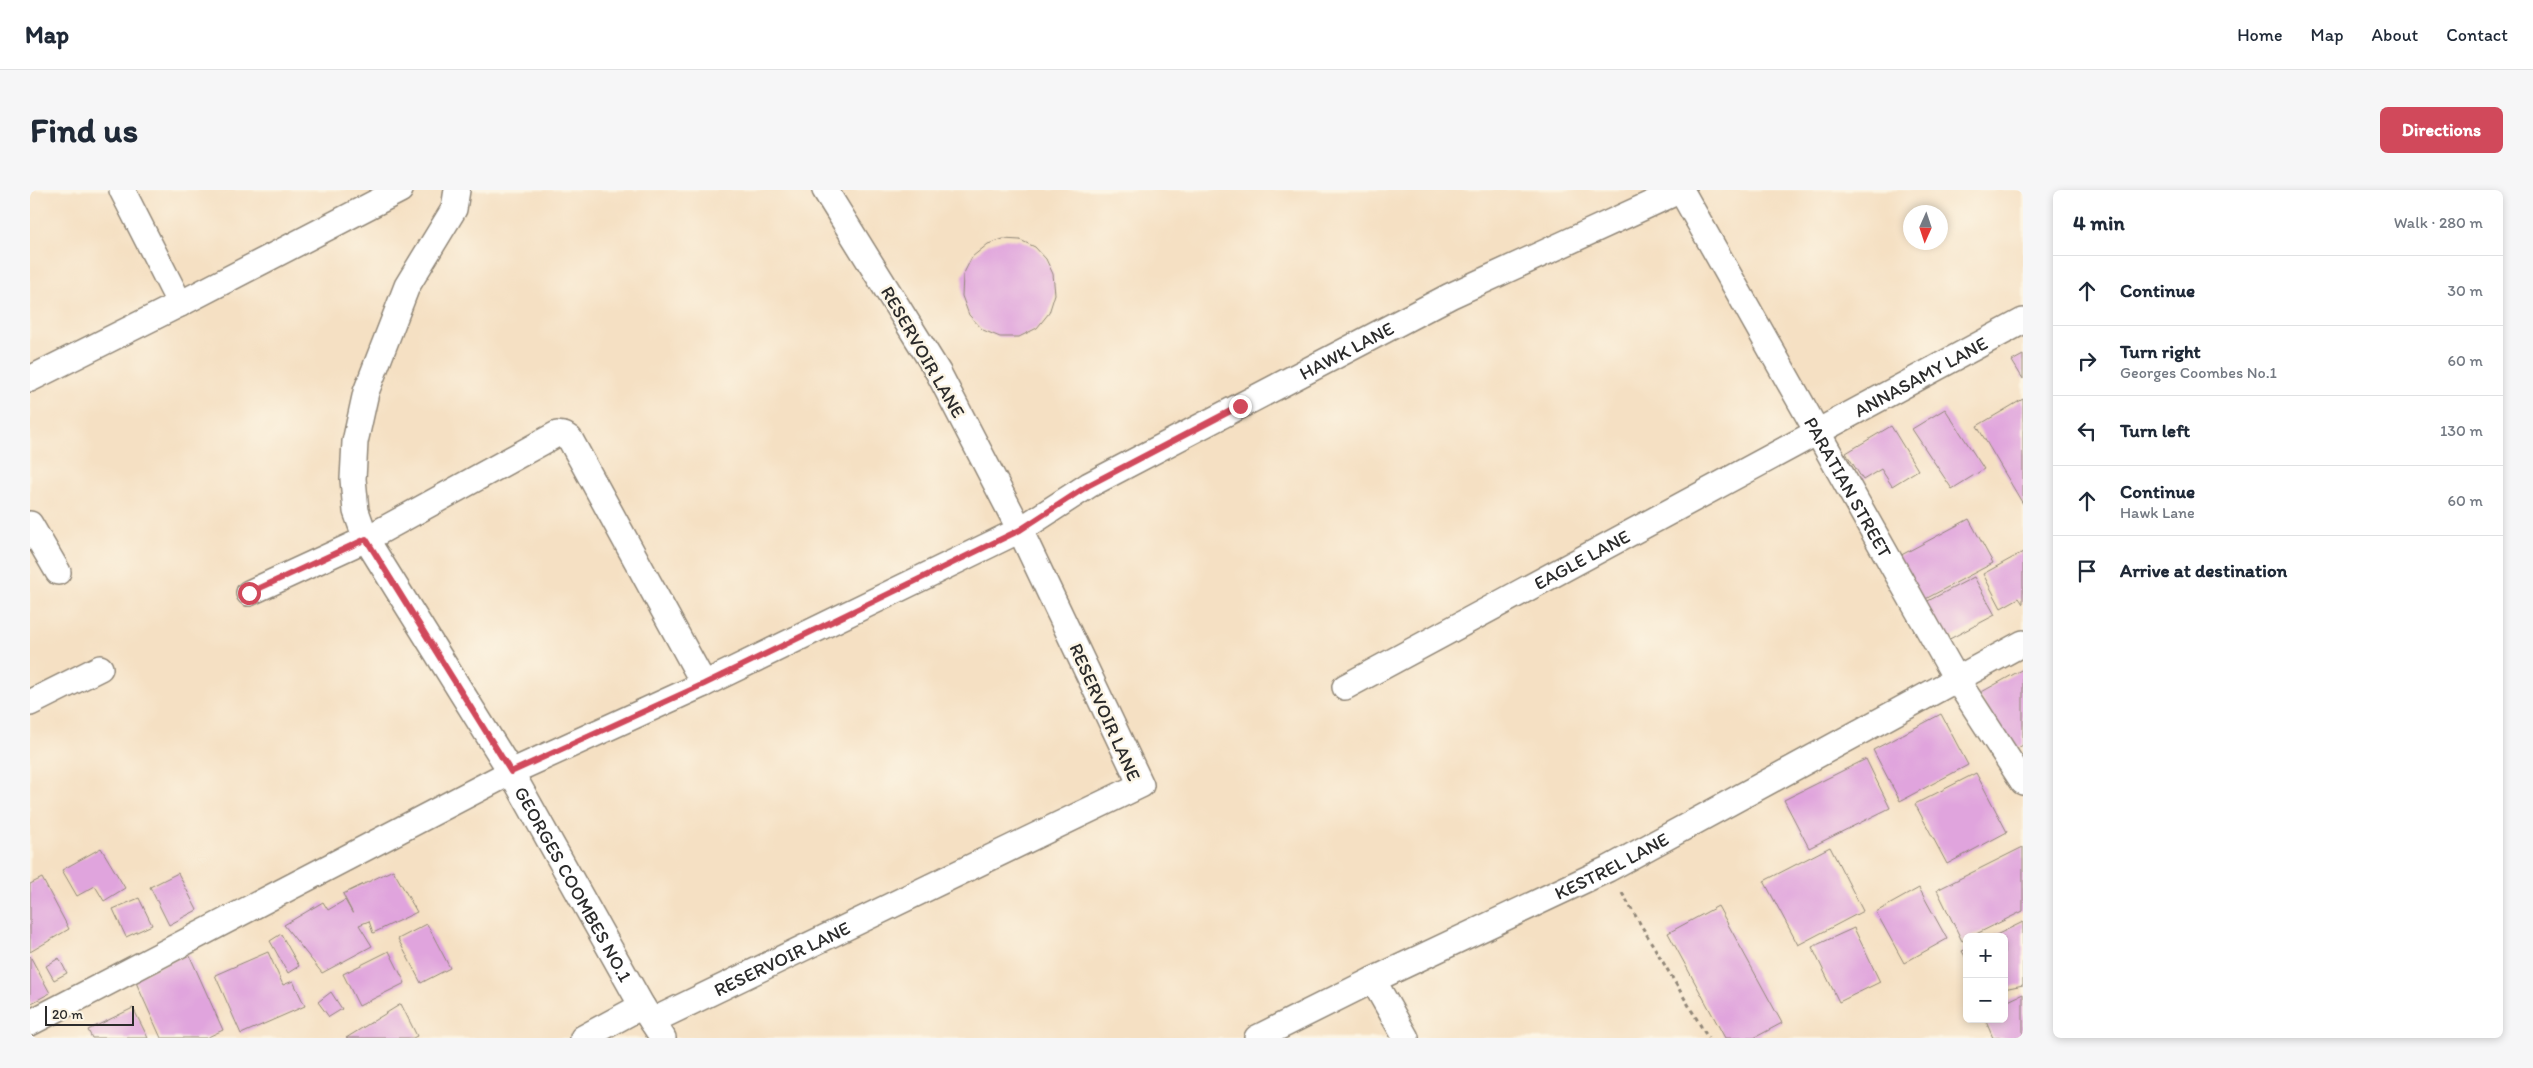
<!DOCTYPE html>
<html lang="en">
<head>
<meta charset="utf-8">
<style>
  :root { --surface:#fff; --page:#f6f6f7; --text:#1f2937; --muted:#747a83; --line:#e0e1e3; --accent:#d1495b }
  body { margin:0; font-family:Itim,sans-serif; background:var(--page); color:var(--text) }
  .controls { position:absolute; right:15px; bottom:15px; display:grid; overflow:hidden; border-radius:8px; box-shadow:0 2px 8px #0003 }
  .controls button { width:45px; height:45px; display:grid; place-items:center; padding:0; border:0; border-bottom:1px solid var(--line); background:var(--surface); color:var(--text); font:25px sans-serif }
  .compass { position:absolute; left:1873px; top:15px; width:45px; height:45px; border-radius:50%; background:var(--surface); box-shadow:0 2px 8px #0003; rotate:183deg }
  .scale { position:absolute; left:15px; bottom:12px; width:89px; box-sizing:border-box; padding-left:5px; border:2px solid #2b2b2b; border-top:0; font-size:14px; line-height:18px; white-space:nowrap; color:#2b2b2b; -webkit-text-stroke:4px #fcf5e5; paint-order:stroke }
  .stop { position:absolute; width:15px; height:15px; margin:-11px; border:4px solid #d1495b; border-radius:50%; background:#fff }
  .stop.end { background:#d1495b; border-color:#fff; box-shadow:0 1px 5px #0008 }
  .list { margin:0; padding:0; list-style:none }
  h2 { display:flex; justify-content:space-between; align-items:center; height:65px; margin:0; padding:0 20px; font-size:21px }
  h2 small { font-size:16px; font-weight:400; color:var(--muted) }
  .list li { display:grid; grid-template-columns:32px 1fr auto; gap:15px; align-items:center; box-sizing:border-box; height:70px; padding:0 20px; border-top:1px solid var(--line) }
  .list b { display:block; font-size:19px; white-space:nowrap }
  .list p { margin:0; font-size:16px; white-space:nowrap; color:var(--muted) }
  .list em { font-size:16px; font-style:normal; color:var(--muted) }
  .icon { flex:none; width:28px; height:28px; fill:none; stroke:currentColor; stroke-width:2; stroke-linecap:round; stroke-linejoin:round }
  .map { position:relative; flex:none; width:1993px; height:848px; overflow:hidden; border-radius:8px }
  header { display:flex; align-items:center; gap:30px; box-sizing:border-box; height:70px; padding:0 25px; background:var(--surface); border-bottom:1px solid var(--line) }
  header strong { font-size:24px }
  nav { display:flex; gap:28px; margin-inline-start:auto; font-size:18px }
  .intro { display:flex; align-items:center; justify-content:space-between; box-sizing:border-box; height:120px; padding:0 30px }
  h1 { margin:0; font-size:35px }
  .button { padding:12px 22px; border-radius:8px; background:var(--accent); color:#fff; font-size:18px; font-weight:700 }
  main { display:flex; gap:30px; padding:0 30px }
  aside { flex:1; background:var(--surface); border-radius:8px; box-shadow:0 2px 8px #0003 }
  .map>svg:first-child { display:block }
  .building { fill:#e0a4dd }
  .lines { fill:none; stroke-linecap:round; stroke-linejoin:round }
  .minor-casing { stroke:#908677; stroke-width:28 }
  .path { stroke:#908677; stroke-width:3; stroke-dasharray:4 4; stroke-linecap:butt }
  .minor { stroke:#fff; stroke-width:25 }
  .route { stroke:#d1495b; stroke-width:6 }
  .labels { text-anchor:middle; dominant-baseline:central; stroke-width:5; stroke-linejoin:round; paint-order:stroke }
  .street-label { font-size:19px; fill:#2b2b2b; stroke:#fcf5e5 }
</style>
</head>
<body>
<header>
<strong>Map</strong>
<nav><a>Home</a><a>Map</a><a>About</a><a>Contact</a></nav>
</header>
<div class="intro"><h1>Find us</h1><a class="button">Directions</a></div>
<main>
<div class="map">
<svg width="1993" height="848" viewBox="0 0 1993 848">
  <rect width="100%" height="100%" fill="#fcf5e5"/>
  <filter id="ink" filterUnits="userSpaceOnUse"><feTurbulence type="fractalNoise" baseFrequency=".02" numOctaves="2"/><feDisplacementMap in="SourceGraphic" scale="10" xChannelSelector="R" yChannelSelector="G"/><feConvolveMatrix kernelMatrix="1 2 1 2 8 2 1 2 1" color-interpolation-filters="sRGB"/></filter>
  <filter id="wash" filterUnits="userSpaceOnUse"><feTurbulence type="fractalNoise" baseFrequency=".0096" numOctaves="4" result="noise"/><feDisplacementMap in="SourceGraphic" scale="20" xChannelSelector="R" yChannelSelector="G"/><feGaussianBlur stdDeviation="1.12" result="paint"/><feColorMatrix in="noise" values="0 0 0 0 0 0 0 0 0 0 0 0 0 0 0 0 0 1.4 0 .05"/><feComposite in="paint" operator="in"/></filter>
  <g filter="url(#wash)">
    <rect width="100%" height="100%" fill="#f5e0c3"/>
    <g id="blocks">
      <!-- building -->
      <path class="building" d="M973,49l17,1 15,7 11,12 7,15 2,20 -6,19 -12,15 -18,9h-19l-17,-7 -14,-15 -7,-19 1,-21 9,-18 16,-13z
        M1993,165v24l-11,-18z
        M1993,209v105l-46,-78z
        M1915,219l39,60 -32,20 -40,-60z
        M1861,236l27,44 -26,16 -11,-17 -18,11 -17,-27z
        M1939,329l24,44 -77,41 -24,-44z
        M1993,362v52l-4,-6 -18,10 -18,-34z
        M1944,387l21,38 -53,28 -20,-39z
        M1993,479v76l-12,7 -33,-58z
        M1911,524l27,51 -68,36 -27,-51z
        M1836,569l24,49 -81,40 -25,-48z
        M1946,583l31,59 -60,32 -32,-60z
        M1800,657l33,64 -65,34 -34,-64z
        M1993,657v64l-61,30 -25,-51z
        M71,658l24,40 -21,13 -9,-15 -18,10 -15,-26z
        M363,680l24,42 -44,21 -4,-12 -10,4 13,21 -50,27 -38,-48 39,-23 5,8 17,-10 8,14 -10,-20z
        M148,683l19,37 -28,15 -19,-38z
        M12,688l27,51 -39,23v-68z
        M1889,698l28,51 -43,24 -28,-51z
        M109,708l13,27 -26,12 -13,-28z
        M1688,716l64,117 -28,15h-29l-57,-105z
        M1993,732v63l-19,4v-52h-12z
        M397,734l23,44 -29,15 -23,-44z
        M1824,738l26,54 -41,20 -27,-55z
        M251,744l18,32 -11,7 -18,-32z
        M1937,759v11l-5,-9z
        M359,761l16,32 -46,23 -16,-32z
        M238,762l15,33 10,-4 12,25 -64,28 -26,-59z
        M159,764l34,76 -17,8h-45l-27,-60z
        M0,766l20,37 -20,11z
        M29,768l8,15 -13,7 -8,-14z
        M301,802l11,17 -13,8 -11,-15z
        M1993,804v44h-30l-8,-19h19v-16z
        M371,814l16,32 -4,2h-67z
        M103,818l15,30h-56l-4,-8z"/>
    </g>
  </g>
  <g filter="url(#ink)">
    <use href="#blocks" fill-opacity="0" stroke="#908677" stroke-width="1"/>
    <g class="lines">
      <defs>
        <g id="minor">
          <path d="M92,0l58,114"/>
          <path id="s1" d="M427,0l-3,19 -47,77 -41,106 -11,50 -2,37 3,32 10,28 145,233 131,234 21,32"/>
          <path id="s2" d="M1651,0l276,490 66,102"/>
          <path d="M0,189l150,-75 220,-114"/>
          <path d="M0,334l28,48"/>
          <path d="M219,403l117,-54 191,-105 7,1 6,4 134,245"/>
          <path id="s3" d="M1315,497l678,-366"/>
          <path d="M0,513l70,-35"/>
          <path d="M1343,790l33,58"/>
          <path id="s4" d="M622,831l489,-236 -121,-255 -82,-158 -113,-182"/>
          <path id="s5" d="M0,833l481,-251 193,-88 316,-154 69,-45 361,-189 231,-106"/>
          <path d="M553,848l59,-32"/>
          <path id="s6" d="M1227,848l116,-58 235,-111 415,-226"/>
        </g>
      </defs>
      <!-- minor casing -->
      <use href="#minor" class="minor-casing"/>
      <!-- path -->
      <path class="path" d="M1592,703l86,145"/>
      <!-- minor -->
      <use href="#minor" class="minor"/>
    </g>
  </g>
  <g class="lines" filter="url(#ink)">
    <!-- route -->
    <path class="route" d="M219,403l117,-54 145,233 193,-88 316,-154 69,-45 151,-79"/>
  </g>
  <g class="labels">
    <!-- street labels -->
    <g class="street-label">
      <text stroke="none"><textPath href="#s5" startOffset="1479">HAWK LANE</textPath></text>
      <text transform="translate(893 162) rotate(60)">RESERVOIR LANE</text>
      <text stroke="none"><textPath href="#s3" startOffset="654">ANNASAMY LANE</textPath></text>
      <text stroke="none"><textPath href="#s2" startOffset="341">PARATIAN STREET</textPath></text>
      <text stroke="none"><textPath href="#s3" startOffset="269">EAGLE LANE</textPath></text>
      <text transform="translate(1075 522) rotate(66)">RESERVOIR LANE</text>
      <text stroke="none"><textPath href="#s6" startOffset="394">KESTREL LANE</textPath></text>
      <text stroke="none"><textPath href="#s1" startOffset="776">GEORGES COOMBES NO.1</textPath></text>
      <text stroke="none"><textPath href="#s4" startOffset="144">RESERVOIR LANE</textPath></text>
    </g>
  </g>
</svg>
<div class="controls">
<button>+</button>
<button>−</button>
</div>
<svg class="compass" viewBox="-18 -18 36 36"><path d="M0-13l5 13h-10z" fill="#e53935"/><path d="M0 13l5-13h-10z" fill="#747a83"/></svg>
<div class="scale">20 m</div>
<div class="stop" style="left:219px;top:403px"></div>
<div class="stop end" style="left:1210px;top:216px"></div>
</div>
<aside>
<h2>4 min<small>Walk · 280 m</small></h2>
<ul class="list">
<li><svg class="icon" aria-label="ahead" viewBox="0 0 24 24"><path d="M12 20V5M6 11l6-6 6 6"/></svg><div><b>Continue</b></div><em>30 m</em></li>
<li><svg class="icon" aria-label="right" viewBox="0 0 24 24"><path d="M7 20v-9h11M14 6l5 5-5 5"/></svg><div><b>Turn right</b><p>Georges Coombes No.1</p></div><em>60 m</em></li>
<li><svg class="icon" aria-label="left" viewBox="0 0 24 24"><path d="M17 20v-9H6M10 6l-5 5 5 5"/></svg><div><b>Turn left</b></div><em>130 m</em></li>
<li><svg class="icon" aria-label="ahead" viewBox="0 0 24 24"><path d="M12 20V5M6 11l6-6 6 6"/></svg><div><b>Continue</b><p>Hawk Lane</p></div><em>60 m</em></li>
<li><svg class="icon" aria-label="arrive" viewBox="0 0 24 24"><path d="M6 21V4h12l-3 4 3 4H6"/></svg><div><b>Arrive at destination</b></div></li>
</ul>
</aside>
</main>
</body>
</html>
